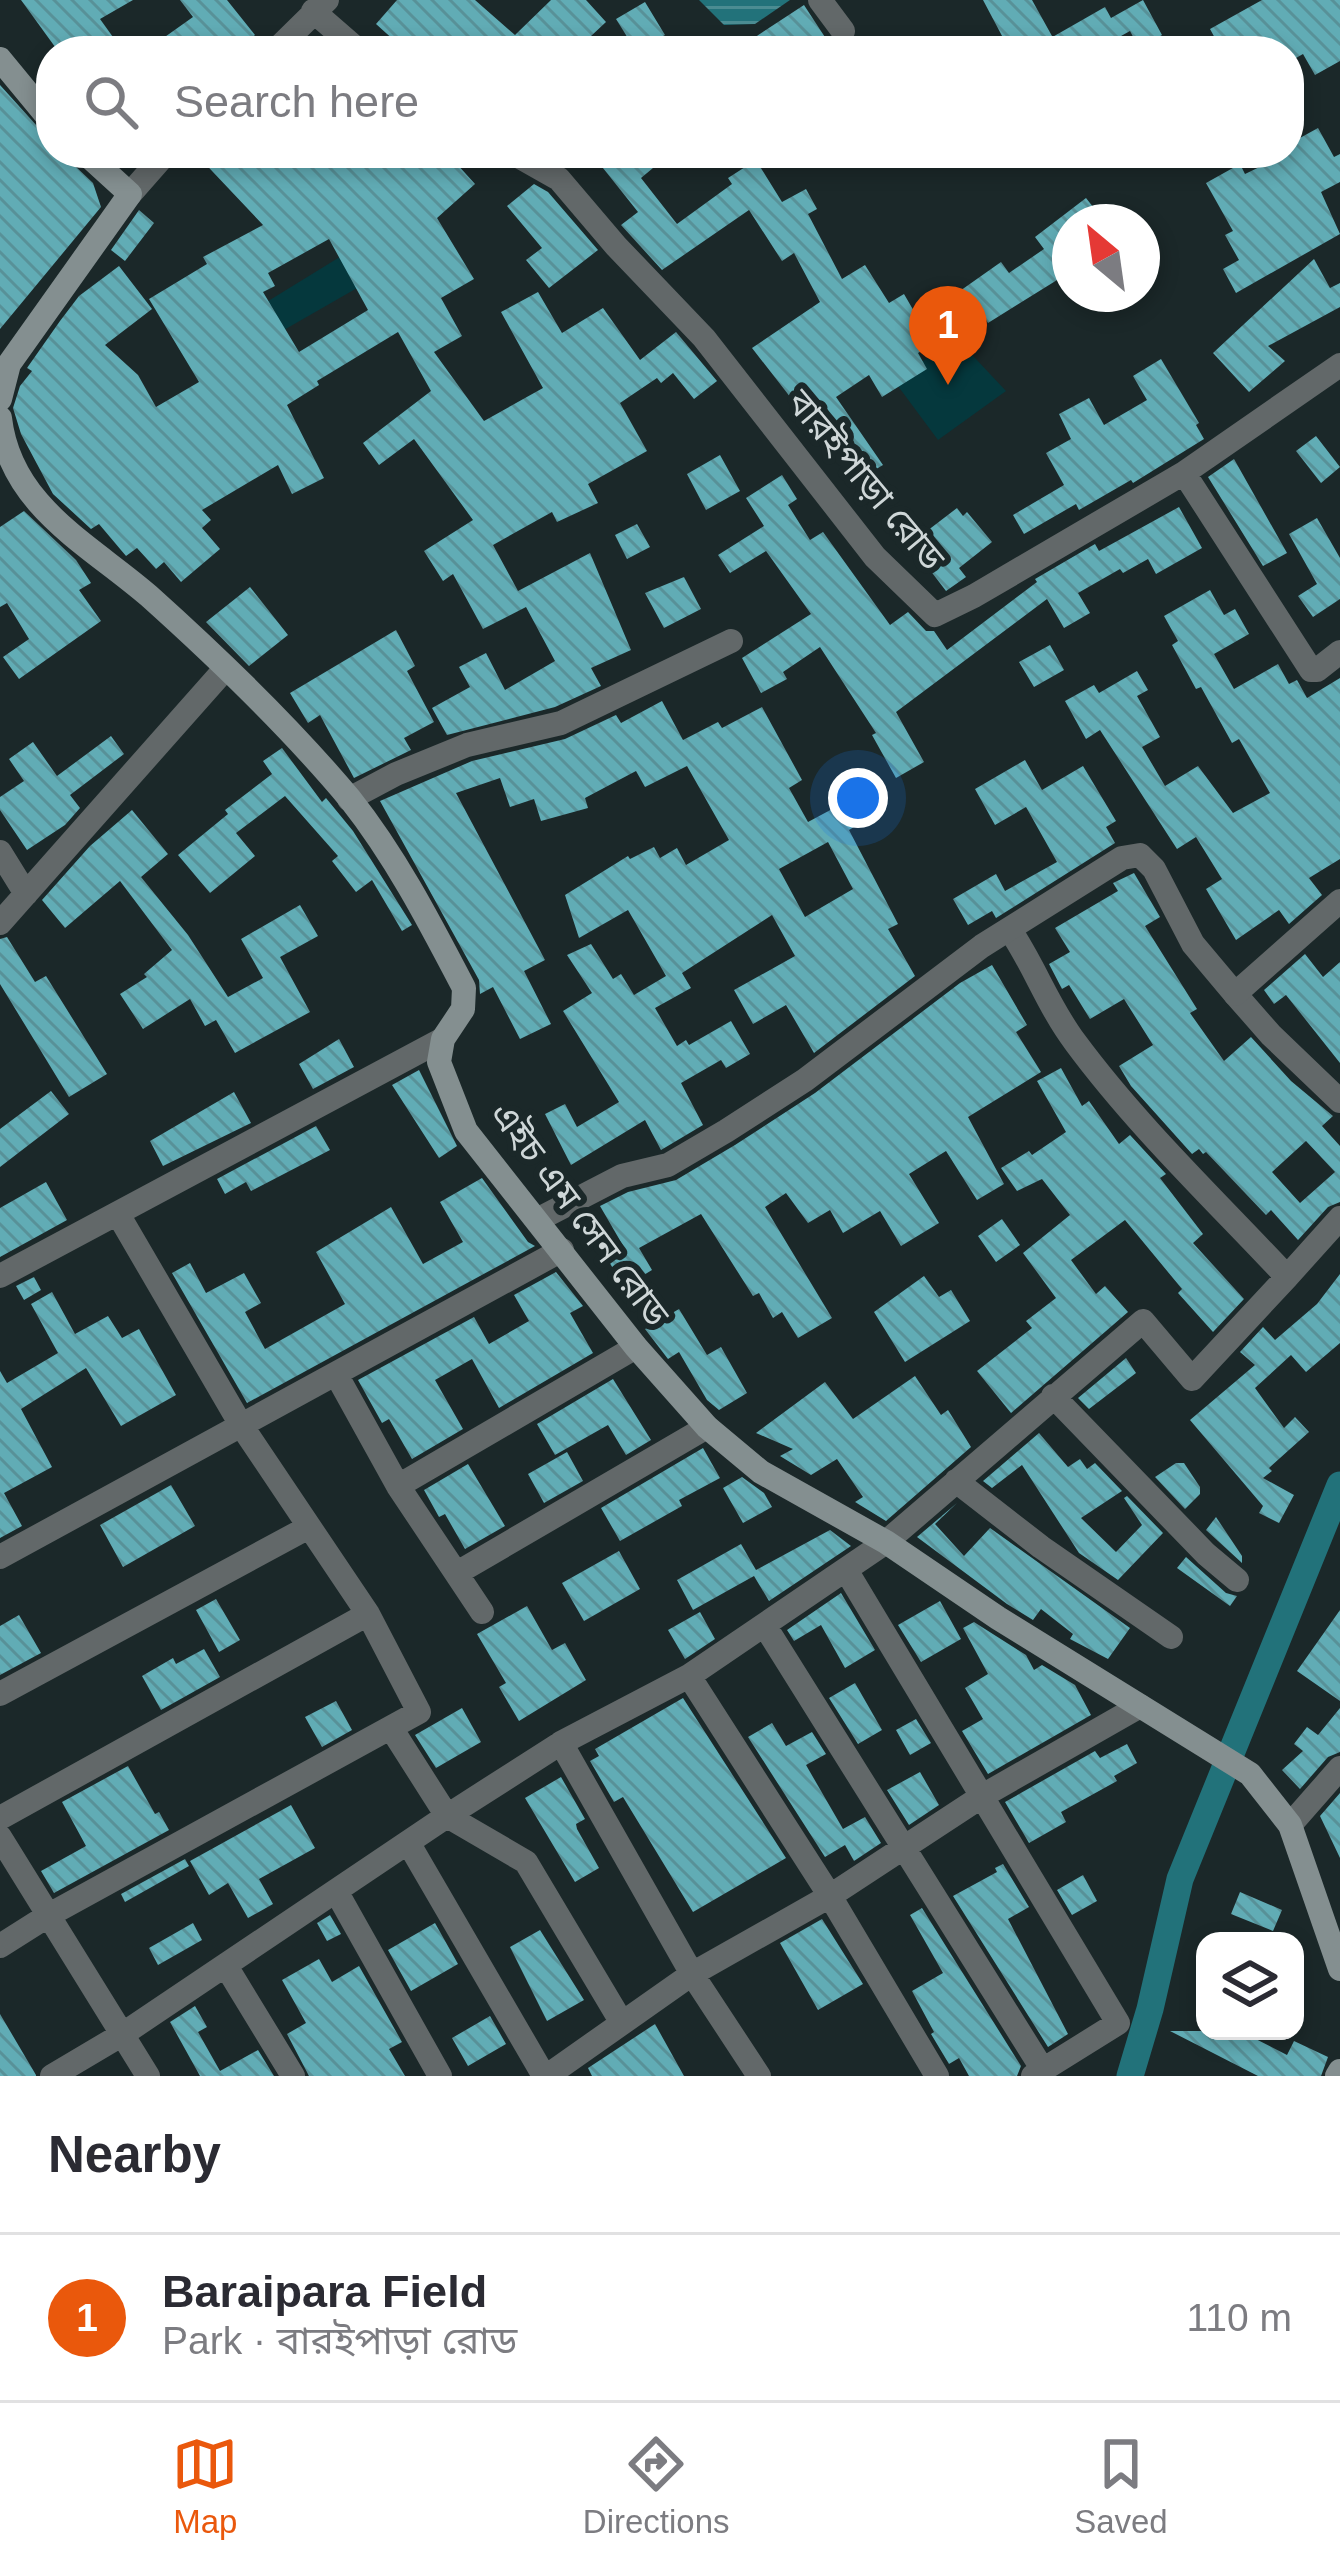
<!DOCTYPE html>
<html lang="en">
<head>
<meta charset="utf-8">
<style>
  :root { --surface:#fff; --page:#f2f2f3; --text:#2b2b33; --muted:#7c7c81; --line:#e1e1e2; --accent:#ea580c }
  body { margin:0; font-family:Helvetica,"Noto Sans Bengali",sans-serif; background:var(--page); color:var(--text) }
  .controls { position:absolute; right:36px; bottom:36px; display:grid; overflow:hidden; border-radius:24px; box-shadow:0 6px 18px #0003 }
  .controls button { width:108px; height:108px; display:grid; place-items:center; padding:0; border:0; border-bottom:3px solid var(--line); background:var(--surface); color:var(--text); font:60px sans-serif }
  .compass { position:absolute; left:1052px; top:204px; width:108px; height:108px; border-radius:50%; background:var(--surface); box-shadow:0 6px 18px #0003; rotate:331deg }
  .you { position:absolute; left:858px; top:798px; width:42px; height:42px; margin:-30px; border:9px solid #fff; border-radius:50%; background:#1a73e8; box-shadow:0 0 0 18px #1a73e833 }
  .badge { display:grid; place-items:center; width:78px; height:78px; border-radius:50%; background:var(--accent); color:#fff; font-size:39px; font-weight:700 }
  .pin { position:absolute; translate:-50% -99px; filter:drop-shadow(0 3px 6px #0008) }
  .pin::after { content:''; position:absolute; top:63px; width:42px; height:36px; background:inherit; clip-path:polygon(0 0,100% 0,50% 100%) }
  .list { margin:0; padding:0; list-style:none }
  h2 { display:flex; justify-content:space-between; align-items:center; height:156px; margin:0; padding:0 48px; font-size:51px }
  h2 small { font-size:39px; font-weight:400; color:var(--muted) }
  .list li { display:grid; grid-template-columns:78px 1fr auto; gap:36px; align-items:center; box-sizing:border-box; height:168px; padding:0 48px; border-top:3px solid var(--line) }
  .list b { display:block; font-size:45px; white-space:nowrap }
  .list p { margin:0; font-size:39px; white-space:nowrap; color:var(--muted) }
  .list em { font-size:39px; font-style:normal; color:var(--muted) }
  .icon { flex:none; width:66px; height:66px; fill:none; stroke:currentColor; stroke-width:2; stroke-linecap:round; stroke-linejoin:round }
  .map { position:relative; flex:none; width:1340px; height:2076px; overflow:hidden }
  .search { position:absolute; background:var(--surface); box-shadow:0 6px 18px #0003; left:36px; right:36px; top:36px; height:132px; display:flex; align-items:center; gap:30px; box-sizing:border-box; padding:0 42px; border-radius:48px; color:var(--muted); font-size:45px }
  .sheet { height:324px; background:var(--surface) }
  nav { display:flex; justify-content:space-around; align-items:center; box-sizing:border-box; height:168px; border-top:3px solid var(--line); background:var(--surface); font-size:33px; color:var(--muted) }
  nav a { display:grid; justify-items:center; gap:6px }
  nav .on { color:var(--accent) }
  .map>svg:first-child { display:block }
  .green { fill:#05383d }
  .water { fill:url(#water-rules) }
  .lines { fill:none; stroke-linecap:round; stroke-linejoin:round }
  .canal { stroke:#22727a; stroke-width:27 }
  .building { fill:url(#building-back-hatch); fill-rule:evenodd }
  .minor { stroke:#626869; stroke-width:24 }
  .tertiary { stroke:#626869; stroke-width:24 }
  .secondary { stroke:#848f90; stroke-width:24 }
  .labels { text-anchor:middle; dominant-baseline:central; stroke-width:12; stroke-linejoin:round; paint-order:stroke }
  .street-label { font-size:36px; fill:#cfd7d8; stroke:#1b2829 }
</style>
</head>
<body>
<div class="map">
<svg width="1340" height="2076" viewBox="0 0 1340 2076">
  <defs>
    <pattern id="water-rules" width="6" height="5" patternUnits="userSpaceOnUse" patternTransform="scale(3)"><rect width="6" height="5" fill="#22727a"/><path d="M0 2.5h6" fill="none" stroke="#4b8c92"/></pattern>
    <pattern id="building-back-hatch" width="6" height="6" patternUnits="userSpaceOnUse" patternTransform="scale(3)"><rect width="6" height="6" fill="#61acb5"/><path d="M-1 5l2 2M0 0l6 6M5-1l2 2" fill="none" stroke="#589198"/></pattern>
  </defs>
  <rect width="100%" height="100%" fill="#1b2829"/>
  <!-- green -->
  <path class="green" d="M343,255l49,13 -129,74 -11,-31z
    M959,341l47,50 -68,49 -46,-62z"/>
  <!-- water -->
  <path class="water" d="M699,0h91l-35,24 -31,1z"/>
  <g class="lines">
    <!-- canal -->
    <path class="canal" d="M1130,2076l20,-67 30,-130 160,-394"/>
  </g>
  <!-- building -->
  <path class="building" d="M21,0h112l-33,19 23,32h-65z
    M180,0h47l28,35 -21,16h-89l48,-34z
    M397,0h78l40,35 36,-35h35l20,22 -31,29h-169l-30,-27z
    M983,0h49l20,36 -28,15h-14z
    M1143,0l19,35 -23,13 -9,-17 -36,20h-66l77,-44 6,11z
    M1262,0h78v61l-25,14 -12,-21 -14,8v-11h-67l-12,-22z
    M645,2l20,33 -29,16 -20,-32z
    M804,5l30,46h-100z
    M0,85l46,51 5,17h17l6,12 19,18 8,24 -101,122z
    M1318,128l16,29 6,-3v28l-19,10 19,42 -104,59 -13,-24 16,-9 -14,-25 8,-4 -27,-48 34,-19 5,10 44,-21v-9z
    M195,153h174l10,11 12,-11h56l28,31 -38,34 37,61 -33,19 21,38 -28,16 50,69 59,-33 -42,-76 37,-20 24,41 41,-25 37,52 36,-28 41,49 -23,18 -21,-26 -12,10 -4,-5 -37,25 27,48 -59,33 10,19 -41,19 -5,-10 -59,33 25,46 72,-38 41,97 -40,18 10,18 -46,21 -108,28 -15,-27 38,-21 -11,-20 27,-14 19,37 50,-29 -29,-54 -43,22 -30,-55 -10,7 -19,-30 49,-31 -59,-81 -35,26 -16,-22 68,-52 -33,-59 -81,49 2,4 -32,20 37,73 -32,16 -14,-29 -76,45 9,10 -9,8 18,21 -39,33 -17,-20 -8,7 -19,-21 -11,8 -27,-32 -8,5 -38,-35 -32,-60 -8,-26 7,-22 12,-15 -5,-3 33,-47 19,-25 40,-30 33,43 -47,36 33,30 18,32 43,-25 -50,-83 58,-35 -4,-7 60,-32zM329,239l39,71 -69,42 -36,-60 12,-6 -7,-13z
    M591,153h80l-30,25 36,46 55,-40 -4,-6 28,-18 26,42 24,-13 11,20 -9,5 34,65 23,-14 24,38 15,-9 11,19 22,-14 3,6 61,-43 8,11 35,-24 -9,-12 51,-39 19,24h-35v50l-82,51 -5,-8 -65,38 9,16 -45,28 -13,-22 -33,22 47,68 -17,10 -17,-28 -7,4 -28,-40 -9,5 -53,-68 68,-46 -26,-49 -12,8 -33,-51 -87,60 -41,-45 17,-13z
    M534,184l14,8 50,58 -49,38 -23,-28 16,-12 -35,-42z
    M139,210l15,13 -29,38 -14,-11z
    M1314,259l16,29 10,-5v24l-72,39 17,15 -36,31 -36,-39z
    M1161,359l38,64 -3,2 8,14 -71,44 -2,-3 -52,30 -3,-6 -52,30 -11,-19 51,-30 -18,-32 25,-14 -12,-25 30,-16 15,27 43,-25 -14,-24z
    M1316,436l24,31 -19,16 -25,-32z
    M720,455l20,36 -34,19 -19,-36z
    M1234,459l53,94 -24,13 -55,-89z
    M782,475l15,24 -9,6 22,35 13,-8 67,93 18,-13 18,19h8l13,19 90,-68 -2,-3 60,-35 4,7 80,-44 23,41 -46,26 -8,-15 -25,14 -3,-4 -42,24 12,20 -26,15 -17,-29 -151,113 28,50 -28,16 -24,-43 4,-2 -56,-86 -37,25 4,7 -26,14 -19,-35 69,-44 -45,-63 -36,22 -12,-18 46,-29 -18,-28z
    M957,508l6,8 4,-4 25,30 -33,26 7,9 -20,14 -36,-47z
    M24,511l52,49 15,23 -12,7 22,31 -82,58 -16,-22 26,-18 -22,-36 -7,4v-80z
    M1317,518l23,40v41l-27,18 -15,-21 19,-12 -28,-50z
    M637,524l13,23 -23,12 -12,-24z
    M684,577l17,32 -37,19 -19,-35z
    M250,587l38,48 -39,31 -43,-44z
    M1210,590l14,25 11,-6 14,25 -35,20 20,35 44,-25 11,20 8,-4 10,18 33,-20v181l-31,19 13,17 -33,29 -10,-14 -43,30 -30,-51 16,-10 -26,-42 -19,12 -77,-119 -14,9 -21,-38 29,-16 5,8 38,-22 11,19 -11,6 23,41 -18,10 23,39 33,-20 35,47 37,-20 -31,-54 -7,4 -31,-56 -5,2 -24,-44 6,-4 -14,-25z
    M396,630l19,36 -8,5 27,51 -30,16 7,12 -57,28 -34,-63 -12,8 -18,-30z
    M1050,645l14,25 -30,17 -15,-25z
    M662,701l21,39 35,-18 4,6 40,-21 40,73 -13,8 19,34 41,-22 13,22 -13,8 49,94 -10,5 27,47 -101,77 -28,-48 -33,19 -19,-34 61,-34 -23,-41 -90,58 9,15 -36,20 22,38 9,-6 3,5 42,-24 19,33 -24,14 -5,-8 -40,23 22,42 -42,25 -16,-30 -74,45 -26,-51 20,-10 12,23 42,-25 -56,-91 29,-18 -25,-38 24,-11 22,35 8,-5 13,21 32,-19 -38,-66 -49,28 -14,-43 63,-39 2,3 24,-12 6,11 17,-10 9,17 43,-25 -42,-74 -42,21 -9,-16 -51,27 3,10 -47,13 -7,-22 -24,8 -10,-29 -44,15 89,167 -21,11 27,53 -31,15 -27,-52 -13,7 -1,-14 -99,-179 92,-40 93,-22 51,-24 5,8zM828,842l25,47 -48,28 -26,-48z
    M111,736l13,18 -54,41 10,13 -15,17 -38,25 -27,-40v-13l24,-16 -15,-22 24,-17 24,34z
    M282,748l40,54 4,-4 27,33 59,94 -10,6 -30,-51 -16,12 -24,-31 6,-5 -53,-60 -49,37 19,23 -45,37 -32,-38 50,-41 -3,-4 47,-36 -9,-13z
    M1025,760l17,30 41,-24 33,55 -10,6 9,16 -119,75 -4,-7 -24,14 -15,-26 43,-25 9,17 52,-29 -31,-55 -31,18 -20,-36z
    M132,810l36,44 -27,23 47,58 40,62 35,-19 -22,-39 59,-34 18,31 -38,21 30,55 -75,41 -19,-33 -11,6 -15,-27 -47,30 -23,-35 27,-17 -3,-3 28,-24 -52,-69 -55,47 -23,-28 48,-54z
    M1134,873l26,44 -15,9 52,83 -7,4 34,48 27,-24 40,44 42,35 -11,10 18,20v56l-12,5 -30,33 -27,-30 -5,5 -60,-63 -3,2 -4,-5 -7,5 -61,-68 -12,-20 34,-21 -29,-46 -34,20 -21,-34 -7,4 -13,-25 21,-12 -15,-24 63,-37 -5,-8zM1306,1141l29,31 -35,31 -28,-31z
    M7,937l28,45 11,-6 61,98 -38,23 -69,-113v-45z
    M1305,954l18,23 17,-15v101l-54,-68 -12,9 -10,-14z
    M992,965l35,60 -11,7 25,40 -73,45 36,67 -27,16 -31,-49 -37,23 30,49 -38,23 -21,-35 -37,22 -13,-23 -22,13 -22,-30 -21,14 67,111 -34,20 -16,-26 -9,6 -14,-25 -6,3 -52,-82 -62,34 13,22 -28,17 -16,-27 17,-11 -25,-43 28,-14 48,-12 59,-35 80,-52 145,-110z
    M339,1039l15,28 -41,22 -14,-25z
    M1061,1068l21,38 7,-5 30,43 11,-9 36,39 -6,4 43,56 -10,9 51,56 -31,33 -35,-39 4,-4 -57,-69 -54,40 25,34 9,-8 23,26 -117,101 -34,-42 55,-43 -6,-7 30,-23 -33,-45 47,-38 -28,-36 -25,12 -16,-23 28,-17 3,4 34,-23 -29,-51z
    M419,1070l38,76 -18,12 -47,-73z
    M51,1091l18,23 -69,53v-38z
    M234,1092l17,31 -88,43 -13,-25z
    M316,1126l14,24 -79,41 -5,-9 -21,12 -8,-15z
    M482,1178l46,64 7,4 -288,157 -75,-130 18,-10 16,30 38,-20 17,30 -16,9 20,37 80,-45 -29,-52 75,-45 32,57 40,-22 -23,-40z
    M46,1182l21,38 -67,37v-49z
    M1002,1219l18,26 -24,17 -18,-26z
    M556,1272l27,34 -13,7 23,40 -94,55 -27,-49 -37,21 28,49 -51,30 -23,-40 -7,4 -24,-43 116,-63 15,27 40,-23 -15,-26z
    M1340,1274v69l-34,29 -15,-17 -36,33 29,40 11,-11 14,15 -40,36 3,3 -9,7 31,17 -15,28 -20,-10 4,-7 -73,-86 65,-55 -15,-13 23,-25 12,13 42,-36z
    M924,1276l15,21 12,-7 19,31 -65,41 -31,-50z
    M34,1277l7,13 -17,10 -8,-14z
    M52,1292l23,42 33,-18 14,22 17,-9 37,66 -55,31 -35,-58 -65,41 31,58 -48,26 18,33 -22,12v-167l7,12 51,-30 -27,-49z
    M679,1309l28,46 14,-8 26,46 -28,17 -12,-10 -28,-48 -11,7 -23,-30z
    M1126,1358l10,15 -47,36 -11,-11z
    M915,1376l26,39 7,-5 23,37 -85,74 -31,-19 8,-5 -26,-38 -26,16 -31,-19 13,-7 -37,-16 69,-51 28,37z
    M613,1379l38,61 -25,15 -18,-30 -53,30 -18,-31z
    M1039,1433l29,34 12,-8 7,10 8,-6 27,28 -41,27 35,34 26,-27 -18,-27 3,-2 36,37 -45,47 -39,-27 -57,-88 -30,23 -9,-7z
    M703,1448l17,30 -41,22 3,6 -62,35 -19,-33z
    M567,1452l16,29 -39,22 -16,-29z
    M1176,1463h8l16,24v7l-15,15 -30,-32z
    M468,1464l37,62 -40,23 -20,-35 -6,3 -15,-27z
    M742,1477l22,16 8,14 -29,16 -20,-35z
    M171,1485l24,41 -72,41 -23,-42z
    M957,1503l-22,21 29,32 26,-28 140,100 -22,31 -38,-20 3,-5 -32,-25 -8,11 -26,-16 -90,-67z
    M1216,1517l26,39v7l-36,-33z
    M830,1530l21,16 -82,55 -15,-25 -61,34 -16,-30 64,-36 15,26z
    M619,1551l21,38 -56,32 -22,-38z
    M1186,1557l40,36 11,3 -7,10 -53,-38z
    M841,1593l34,57 -30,18 -24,-43 -27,16 -7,-11z
    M216,1599l24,41 -21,12 -23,-42z
    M940,1601l21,38 -40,23 -23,-37z
    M527,1606l25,44 13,-7 21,37 -67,41 -20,-34 7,-4 -29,-49z
    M1340,1610v91l-43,-30z
    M700,1612l15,27 -30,20 -17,-29z
    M19,1615l22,38 -41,22v-49z
    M974,1622l52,33 8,15 8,-5 33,20 16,30 -103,59 -26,-43 21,-12 -18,-31 23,-14 -25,-46z
    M204,1649l16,28 -59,33 -19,-34 31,-18 3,6z
    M855,1683l27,47 -24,14 -29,-46z
    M683,1698l103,160 -93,54 -70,-115 -9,5 -24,-41 9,-5 -4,-7z
    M336,1701l16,29 -30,17 -17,-30z
    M462,1708l19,34 -45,26 -21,-33z
    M1340,1708v44l-12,5 -28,32 -18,-19 21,-19 -9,-7 13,-17 11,8z
    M916,1719l15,24 -21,12 -14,-25z
    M772,1723l14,23 26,-14 14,22 -20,11 37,64 22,-12 16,26 -27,18 -9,-16 -20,12 -77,-120z
    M1127,1744l10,19 -23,13 3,5 -56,31 5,10 -37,21 -24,-41 90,-51 5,7z
    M128,1766l27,48 4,-2 10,18 -115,63 -13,-22 45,-25 -24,-44z
    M920,1772l19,33 -30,20 -22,-35z
    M561,1777l24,42 -9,5 1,5 22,39 -24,14 -50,-84z
    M1340,1793v65l-20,-42z
    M291,1805l24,43 -56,31 14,25 -25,14 -20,-35 -19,12 -19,-34z
    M185,1859l4,7 -64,36 -4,-8z
    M1003,1864l26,43 -21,12 60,115 -20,13 -95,-151 44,-24 -2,-4z
    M1083,1875l14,26 -25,14 -15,-25z
    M1240,1892l42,18 -9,21 -42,-17z
    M922,1908l99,158 -4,10h-48l-10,-18 -10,6 -18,-30 3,-2 -22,-41 31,-18 -33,-58z
    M330,1915l11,19 -14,7 -10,-18z
    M822,1919l41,65 -45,26 -38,-67z
    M193,1923l9,17 -44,25 -9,-17z
    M435,1923l23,41 -47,27 -23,-41z
    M540,1930l44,70 -37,21 -37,-74z
    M319,1959l13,23 27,-16 43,76 -13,7 16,27h-96l-22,-42 19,-11 -24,-43z
    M195,2006l12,21 -9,5 22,39 38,-21 16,26h-74l-30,-54z
    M0,2014l36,61v1h-36z
    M490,2016l16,28 -38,22 -16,-28z
    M655,2024l29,52h-92l-4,-8z
    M1170,2031h70l47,24 7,-14 34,16 -7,19h-63z"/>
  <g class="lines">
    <!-- minor -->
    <path class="minor" d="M820,0l23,31
      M313,11l46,40
      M275,51l52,-51
      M513,153l46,26 57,67 88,92 171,219 60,58 39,-19 210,-123 156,-108
      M130,194l36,-41
      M1184,473l127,197h6l23,-18
      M349,799l47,-25 71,-29 94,-22 170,-82
      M0,852l26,42
      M0,923l225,-254
      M1235,994l36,41 69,66
      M0,1276l443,-237
      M1287,1277l53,-59
      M336,1374l62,112 84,126
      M1053,1396l153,158 31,26
      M956,1481l85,66 130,90
      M398,1486l238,-139
      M0,1557l562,-307
      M846,1570l272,453 -85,53
      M457,1573l250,-146
      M765,1626l278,444
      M689,1676l141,220 107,180
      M0,1694l309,-167
      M391,1728l56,88 79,46 96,161
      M561,1743l131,231 67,102
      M0,1818l368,-204
      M1290,1825l50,-57
      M0,1837l148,239
      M409,1844l135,232
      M336,1891l104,185
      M0,1946l49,-31 370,-203 -51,-98 -127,-189 -123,-211
      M226,1966l67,110
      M52,2076l71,-42 324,-218 114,-73 128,-67 197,-134 257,-221 49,58 95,-102c-72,-77 -150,-151 -212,-235 -27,-36 -40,-75 -65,-112
      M547,2076l145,-102 138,-78 154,-101 156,-89"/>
    <!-- tertiary -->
    <path class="tertiary" d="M537,1220l85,-44 46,-11 58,-34 79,-51 177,-134 140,-88 18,-3 14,14 39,75 42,50 105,-93"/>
    <!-- secondary -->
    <path class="secondary" d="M0,59l51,62
      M0,399l9,-35 121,-170 -45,-41
      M0,418c10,88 89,126 149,178 69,62 141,131 201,203 46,58 80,124 114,189l-1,21 -20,30 -4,23 27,69 170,216 71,80 54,45 125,70 112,76 252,156 40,51 50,144
      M1337,2076l3,-5"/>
  </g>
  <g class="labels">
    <!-- street labels -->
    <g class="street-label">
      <text transform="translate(866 480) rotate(50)">বারইপাড়া রোড</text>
      <text transform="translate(580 1214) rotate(53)">এইচ এম সেন রোড</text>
    </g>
  </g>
</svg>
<div class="controls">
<button><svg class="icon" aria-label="layers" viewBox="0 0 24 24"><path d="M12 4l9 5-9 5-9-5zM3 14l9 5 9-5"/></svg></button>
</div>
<svg class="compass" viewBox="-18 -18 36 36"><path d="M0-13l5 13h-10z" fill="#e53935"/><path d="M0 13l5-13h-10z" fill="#7c7c81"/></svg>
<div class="you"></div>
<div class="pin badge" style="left:948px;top:385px">1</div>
<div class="search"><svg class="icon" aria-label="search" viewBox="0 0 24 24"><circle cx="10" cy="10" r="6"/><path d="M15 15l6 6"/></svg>Search here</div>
</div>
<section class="sheet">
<h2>Nearby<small></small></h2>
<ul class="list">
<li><span class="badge">1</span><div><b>Baraipara Field</b><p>Park · বারইপাড়া রোড</p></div><em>110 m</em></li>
</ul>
</section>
<nav>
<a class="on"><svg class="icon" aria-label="map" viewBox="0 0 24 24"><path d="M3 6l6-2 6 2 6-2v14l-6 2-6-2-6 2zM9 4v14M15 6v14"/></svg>Map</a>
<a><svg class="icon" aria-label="directions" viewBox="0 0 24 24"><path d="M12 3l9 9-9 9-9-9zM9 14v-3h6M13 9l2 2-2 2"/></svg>Directions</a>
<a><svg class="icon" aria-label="saved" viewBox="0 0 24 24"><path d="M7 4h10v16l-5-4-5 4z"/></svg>Saved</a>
</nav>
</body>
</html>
